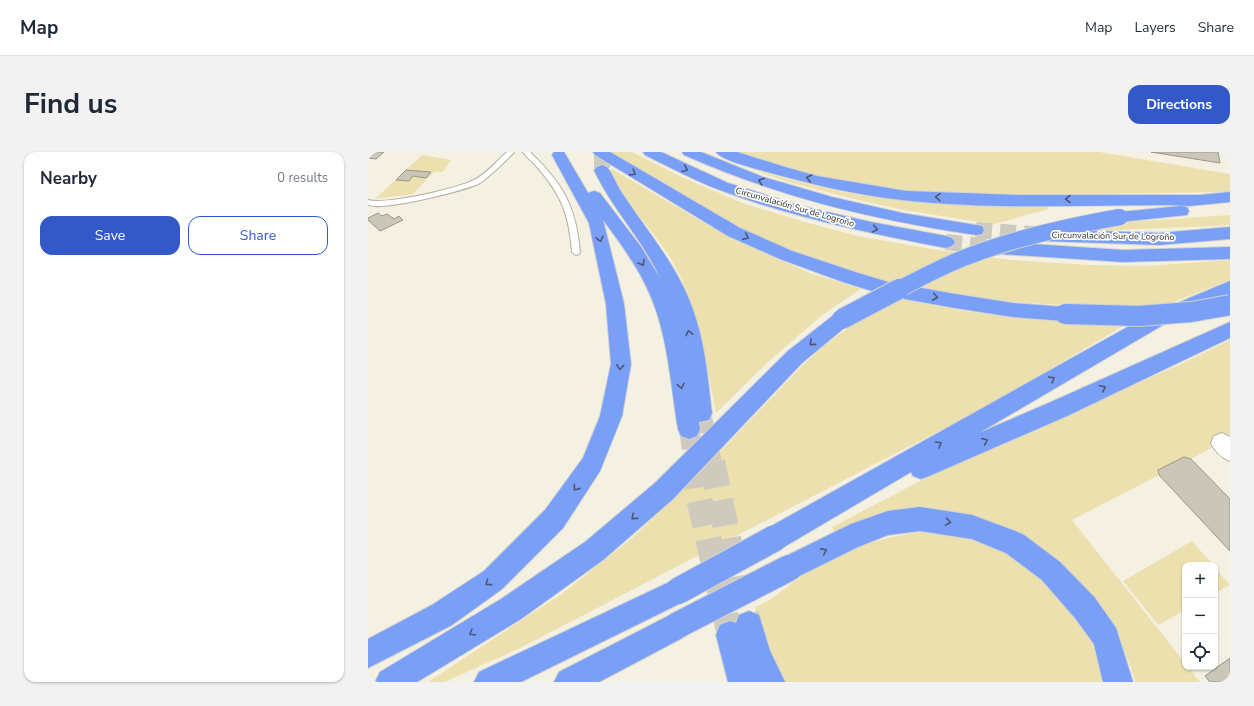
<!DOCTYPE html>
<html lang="en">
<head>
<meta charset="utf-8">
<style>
  :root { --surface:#fff; --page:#f2f2f3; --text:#1f2937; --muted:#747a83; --line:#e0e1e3; --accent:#3359c9 }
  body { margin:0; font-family:"Nunito Sans",sans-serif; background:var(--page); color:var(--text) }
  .controls { position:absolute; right:12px; bottom:12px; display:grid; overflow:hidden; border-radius:8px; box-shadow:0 1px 3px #0004 }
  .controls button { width:36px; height:36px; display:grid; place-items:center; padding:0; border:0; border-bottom:1px solid var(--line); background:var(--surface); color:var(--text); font:20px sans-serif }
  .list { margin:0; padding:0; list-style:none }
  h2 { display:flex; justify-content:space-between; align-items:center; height:52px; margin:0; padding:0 16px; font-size:17px }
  h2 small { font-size:13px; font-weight:400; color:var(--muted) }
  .actions { display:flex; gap:8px; padding:12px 16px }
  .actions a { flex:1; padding:9px 0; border:1px solid var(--accent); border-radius:12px; text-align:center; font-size:14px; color:var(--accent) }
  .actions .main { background:var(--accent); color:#fff }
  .icon { flex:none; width:22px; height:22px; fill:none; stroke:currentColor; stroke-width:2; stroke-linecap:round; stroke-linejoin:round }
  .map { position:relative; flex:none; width:862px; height:530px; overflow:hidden; border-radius:12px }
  header { display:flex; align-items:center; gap:24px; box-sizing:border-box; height:56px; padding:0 20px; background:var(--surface); border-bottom:1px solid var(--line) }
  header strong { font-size:19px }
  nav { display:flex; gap:22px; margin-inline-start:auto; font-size:14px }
  .intro { display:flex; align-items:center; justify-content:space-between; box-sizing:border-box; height:96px; padding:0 24px }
  h1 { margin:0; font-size:28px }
  .button { padding:10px 18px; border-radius:12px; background:var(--accent); color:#fff; font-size:14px; font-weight:700 }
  main { display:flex; gap:24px; padding:0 24px }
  aside { flex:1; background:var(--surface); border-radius:12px; box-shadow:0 1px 3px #0004 }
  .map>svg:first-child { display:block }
  .green { fill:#ece0af }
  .building { fill:#cac7b8; stroke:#999587 }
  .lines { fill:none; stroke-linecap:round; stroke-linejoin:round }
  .highway-tunnel-far2 { stroke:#cecbbe; stroke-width:16; stroke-dasharray:16 8; stroke-linecap:butt }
  .highway-tunnel-far1 { stroke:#cecbbe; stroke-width:20; stroke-dasharray:20 10; stroke-linecap:butt }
  .highway-tunnel { stroke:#cecbbe; stroke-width:26; stroke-dasharray:26 13; stroke-linecap:butt }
  .lane-casing { stroke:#b5b2a3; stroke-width:2 }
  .street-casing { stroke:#b5b2a3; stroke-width:2 }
  .highway-casing { stroke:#d2d2d1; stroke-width:2 }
  .lane { fill:#fff; fill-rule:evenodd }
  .street { fill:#fff; fill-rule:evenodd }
  .highway { fill:#7a9ff7; fill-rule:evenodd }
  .highway-bridge-far2-casing { stroke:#d2d2d1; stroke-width:18; stroke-linecap:butt }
  .highway-bridge-far1-casing { stroke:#d2d2d1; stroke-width:22; stroke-linecap:butt }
  .highway-bridge-casing { stroke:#d2d2d1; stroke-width:28; stroke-linecap:butt }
  .highway-bridge-far2 { stroke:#7a9ff7; stroke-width:16 }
  .highway-bridge-far1 { stroke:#7a9ff7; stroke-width:20 }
  .highway-bridge { stroke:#7a9ff7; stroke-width:26 }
  .oneway { stroke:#4c5873 }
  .labels { text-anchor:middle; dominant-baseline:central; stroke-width:3.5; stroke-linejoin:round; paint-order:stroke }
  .far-street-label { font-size:9px; fill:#33322c; stroke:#fefefe }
</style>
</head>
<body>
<header>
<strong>Map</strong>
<nav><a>Map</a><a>Layers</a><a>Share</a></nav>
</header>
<div class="intro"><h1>Find us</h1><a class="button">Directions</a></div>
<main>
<aside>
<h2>Nearby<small>0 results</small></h2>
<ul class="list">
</ul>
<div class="actions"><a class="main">Save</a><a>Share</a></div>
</aside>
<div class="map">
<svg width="862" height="530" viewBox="0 0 862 530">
  <rect width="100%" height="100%" fill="#f5f1e2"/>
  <!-- green -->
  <path class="green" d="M238,0h26l50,25 63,27 60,18 53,14 73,13 80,11 77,5 59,1 83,-6v20l-62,24 -61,4 -150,-10 -81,-18 -74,-23 -58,-25z
    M367,0h364l131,22v18l-204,3 -79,-1 -65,-5 -53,-8z
    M54,3l29,5 -8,12h-9l-21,22 -38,5z
    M244,17l120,70 78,34 51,16 -40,27 -53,46 -52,51c-10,-50 -17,-104 -42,-149 -18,-32 -49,-59 -64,-93z
    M391,19c55,16 112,29 170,31 38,2 77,2 115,2l5,5 -55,15 -22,-3 -74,-12 -44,-10 -62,-16 -28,-9z
    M862,63v10l-15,1 -101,4 -35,-1 49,-7z
    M526,145c79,19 157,26 238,24l-143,84 -465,241 -79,36h-17l135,-89 69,-55 64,-61 107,-112 22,-20 28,-21z
    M862,188v98l-39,21 -7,-2 -26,13 1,5 -87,45 113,143v4h3l12,15h-65l-4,-15 -8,-16 -126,-124 -161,8 -4,-8 96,-50 255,-114z
    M560,379c21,3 42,5 62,13 38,15 89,65 104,103 4,11 6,23 8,35h-323l-21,-62 -3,-13c20,-7 38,-27 57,-38 39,-22 72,-33 116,-38z
    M824,389l21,24h-28v45l-27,15 -35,-44z
    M847,416l15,17 -15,8z"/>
  <!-- building -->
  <path class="building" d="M0,0h16l-8,7 -8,-1z
    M783,0h67l2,11z
    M38,18l25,2 -5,6 -13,-2 -4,5 -13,-1z
    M10,61l4,3 5,-2 7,5 5,-3 4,4 -23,11 -12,-11v-2z
    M816,305l7,2 39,40v52l-71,-76 -1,-5z
    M862,506v24h-20l-5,-6z"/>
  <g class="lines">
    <!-- highway-tunnel-far2 -->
    <path class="highway-tunnel-far2" d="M234,0v18
      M608,78l67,5
      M578,90l54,6"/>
    <!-- highway-tunnel-far1 -->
    <path class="highway-tunnel-far1" d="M333,261l11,50
      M321,277l5,34"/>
    <!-- highway-tunnel -->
    <path class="highway-tunnel" d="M326,310l5,36 31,137
      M344,310l26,123 11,40"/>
    <defs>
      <path id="lane" d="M139,0h7c-7,8 -26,26 -34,31 -16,8 -97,28 -112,22v-5c17,5 88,-11 106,-20 12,-6 23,-19 33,-28z
        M155,0h7c33,32 46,54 50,100l-1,2 -3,1 -4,-3c-3,-37 -10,-56 -34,-84 -5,-6 -11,-10 -15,-16z"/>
      <path id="street" d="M854,281l8,4v24c-9,-4 -15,-9 -19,-18l3,-7z"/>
      <path id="highway" d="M186,0h10l24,41 6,-2 6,2 41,54 19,31c-6,-13 -13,-25 -21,-37 -16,-24 -33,-45 -45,-71l3,-3 5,-2 5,2c7,9 10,20 17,29 27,41 58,75 72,123 10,31 12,63 16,94l-3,7 -10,2 1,7 -3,7 -8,3 -8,-3 -3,-7c-8,-47 -10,-99 -32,-143 -11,-23 -27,-45 -43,-66l21,84 7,60 -9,52 -22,55 -37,57 -61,61 -50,36 -84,43v-29l64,-34 52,-34 61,-61 38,-52 17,-42 11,-52 -5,-60 -17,-81 -37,-68z
        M225,0h17l130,76 52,23 63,21 33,10 67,12 58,9 52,4 7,2 3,5 -3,5 -7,2 -52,-4 -58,-9 -67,-12 -45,-14 -63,-23 -52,-23 -133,-81z
        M275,0h18l67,31 73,23 70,16 75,14 6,2 3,4 -3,4 -6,2c-73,-14 -146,-29 -215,-54 -30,-10 -58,-25 -86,-39z
        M314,0h19l62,25 69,20 70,16 74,12 6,1 2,4 -2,4 -6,1c-102,-15 -197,-38 -292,-80z
        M348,0h21l48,15 32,9 89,15 115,4h179l30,-3v10l-41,4 -21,-1c-88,0 -178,5 -266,-5 -48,-5 -96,-17 -142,-30 -10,-3 -39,-10 -44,-18z
        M813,54l6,1 2,4 -2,4 -67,7 -6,-1 -2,-4 2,-4 6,-1z
        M862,75v12l-71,6 -115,-4 -6,-2 -2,-4 2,-4 6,-2 115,4z
        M632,90l123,8 107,-3v12l-107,3 -123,-8 -6,-2 -3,-4 3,-4z
        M862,129v15l-67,29 -184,108 72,-31 179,-80v16l-163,78 -138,60 -8,3 -8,-3 -2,-4 -127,75 -9,4 -9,-4 -4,-9 4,-9 383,-214z
        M474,160l7,2 3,5 -3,5 -47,39 -129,136 -70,61 -82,59 -104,63h-42l5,-10 121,-73 84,-57 70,-59 133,-132 47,-37z
        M552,355l52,8 43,16 9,4 36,27 35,36 21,30 17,54h-30l-9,-38 -19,-26 -33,-38 -36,-27 -34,-14 -52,-8 -32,4 -30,12 -69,34 -9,-4 -4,-9 4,-9 71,-35 37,-13z
        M310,426l9,4 4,9 -4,9 -166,82h-47l5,-10z
        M381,459l10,4 11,36 15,31h-57l-12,-47 4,-10 10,-4 6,2 3,-8z
        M308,460l10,4 4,10 -4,10 -87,46h-45l5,-10z"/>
    </defs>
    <!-- lane casing -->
    <use href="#lane" class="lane-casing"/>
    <!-- street casing -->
    <use href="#street" class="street-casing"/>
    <!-- highway casing -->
    <use href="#highway" class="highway-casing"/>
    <!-- lane -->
    <use href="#lane" class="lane"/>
    <!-- street -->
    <use href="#street" class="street"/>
    <!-- highway -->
    <use href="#highway" class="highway"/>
    <defs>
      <path id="highway-bridge-far2" d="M529,138c24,-12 47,-25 72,-34 49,-19 100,-30 151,-39"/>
      <path id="highway-bridge-far1" d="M697,162l74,2 52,-4 39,-7
        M474,167l57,-30"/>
      <path id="highway-bridge" d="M310,439l97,-53
        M308,474l113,-58"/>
    </defs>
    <!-- highway-bridge-far2 casing -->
    <use href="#highway-bridge-far2" class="highway-bridge-far2-casing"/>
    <!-- highway-bridge-far1 casing -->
    <use href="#highway-bridge-far1" class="highway-bridge-far1-casing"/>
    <!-- highway-bridge casing -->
    <use href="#highway-bridge" class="highway-bridge-casing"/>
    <!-- highway-bridge-far2 -->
    <use href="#highway-bridge-far2" class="highway-bridge-far2"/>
    <!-- highway-bridge-far1 -->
    <use href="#highway-bridge-far1" class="highway-bridge-far1"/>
    <!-- highway-bridge -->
    <use href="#highway-bridge" class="highway-bridge"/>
  </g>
  <!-- one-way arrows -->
  <defs><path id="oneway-chevron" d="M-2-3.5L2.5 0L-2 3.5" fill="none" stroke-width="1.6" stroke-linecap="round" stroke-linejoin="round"/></defs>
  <g class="oneway">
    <use href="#oneway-chevron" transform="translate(317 17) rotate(23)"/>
    <use href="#oneway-chevron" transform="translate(265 21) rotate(32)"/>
    <use href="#oneway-chevron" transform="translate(441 26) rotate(-167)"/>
    <use href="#oneway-chevron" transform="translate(393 29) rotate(-161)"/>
    <use href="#oneway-chevron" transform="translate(570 45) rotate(-178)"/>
    <use href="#oneway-chevron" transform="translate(700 47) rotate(180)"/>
    <use href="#oneway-chevron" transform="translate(507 77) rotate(11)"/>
    <use href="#oneway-chevron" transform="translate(378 85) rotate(24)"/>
    <use href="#oneway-chevron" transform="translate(232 87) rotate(77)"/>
    <use href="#oneway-chevron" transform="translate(274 111) rotate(60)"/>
    <use href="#oneway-chevron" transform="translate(567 145) rotate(10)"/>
    <use href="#oneway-chevron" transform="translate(321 181) rotate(-102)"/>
    <use href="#oneway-chevron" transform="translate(444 191) rotate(140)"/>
    <use href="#oneway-chevron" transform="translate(252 215) rotate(96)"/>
    <use href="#oneway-chevron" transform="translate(684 227) rotate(-30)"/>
    <use href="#oneway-chevron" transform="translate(313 234) rotate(79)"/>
    <use href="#oneway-chevron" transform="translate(735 236) rotate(-25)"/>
    <use href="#oneway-chevron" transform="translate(617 289) rotate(-23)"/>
    <use href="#oneway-chevron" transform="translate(571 292) rotate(-30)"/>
    <use href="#oneway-chevron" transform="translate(208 336) rotate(125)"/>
    <use href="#oneway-chevron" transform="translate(266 365) rotate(139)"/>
    <use href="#oneway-chevron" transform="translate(580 370) rotate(10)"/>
    <use href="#oneway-chevron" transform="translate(456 399) rotate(-26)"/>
    <use href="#oneway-chevron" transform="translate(120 431) rotate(144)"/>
    <use href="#oneway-chevron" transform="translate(104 481) rotate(149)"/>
  </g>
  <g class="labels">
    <!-- far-street labels -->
    <g class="far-street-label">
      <text transform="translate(427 55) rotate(16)">Circunvalación Sur de Logroño</text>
      <text transform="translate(745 84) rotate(1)">Circunvalación Sur de Logroño</text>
    </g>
  </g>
</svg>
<div class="controls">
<button>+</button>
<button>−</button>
<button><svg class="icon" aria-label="locate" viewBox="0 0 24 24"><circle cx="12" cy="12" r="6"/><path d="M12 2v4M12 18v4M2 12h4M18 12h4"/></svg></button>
</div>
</div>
</main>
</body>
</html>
